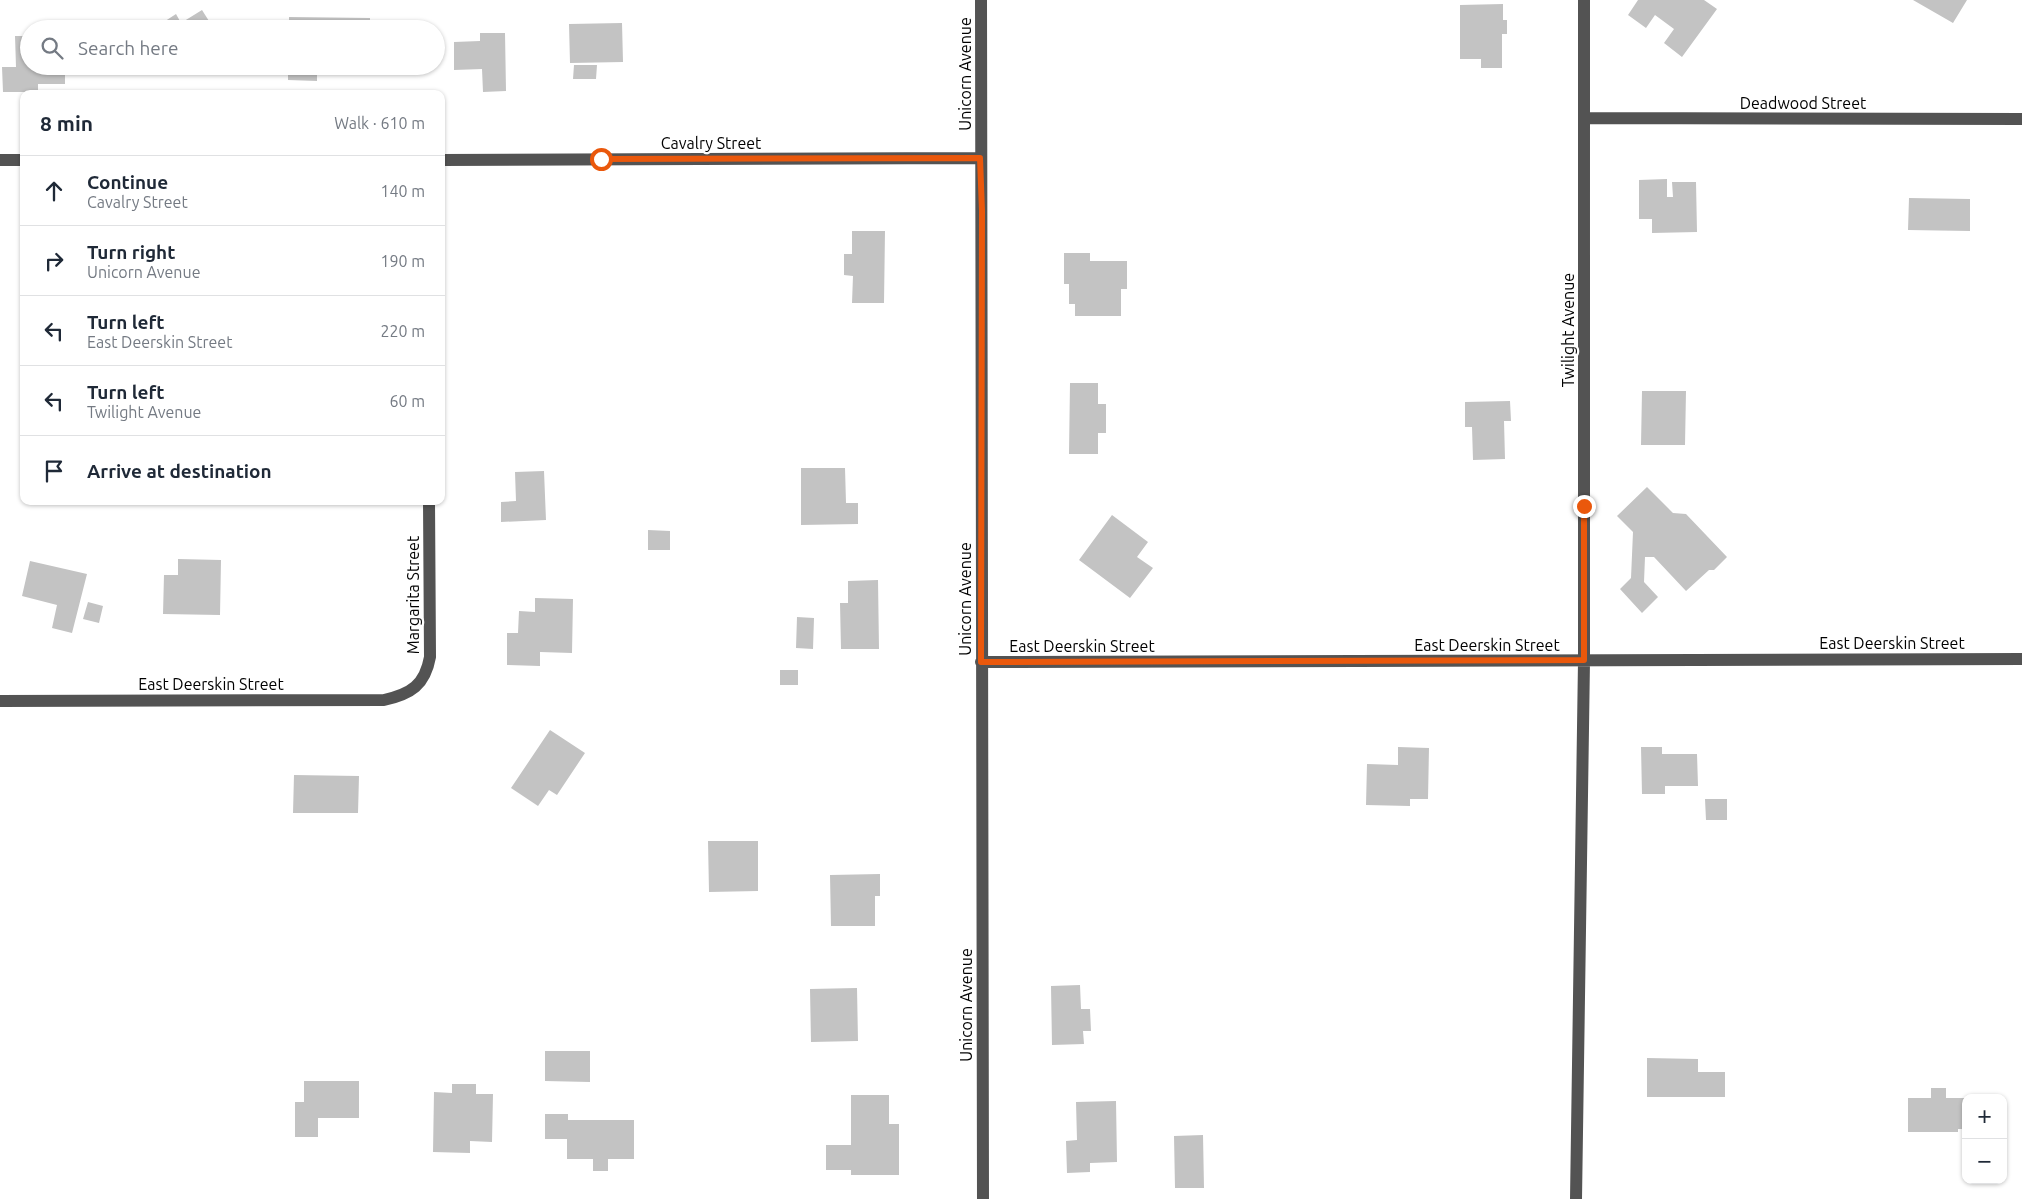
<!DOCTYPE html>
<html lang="en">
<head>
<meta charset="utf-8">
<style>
  :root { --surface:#fff; --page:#f6f6f7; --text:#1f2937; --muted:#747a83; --line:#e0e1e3 }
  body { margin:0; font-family:Ubuntu,sans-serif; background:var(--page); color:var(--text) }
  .controls { position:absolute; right:15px; bottom:15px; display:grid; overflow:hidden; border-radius:10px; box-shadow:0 1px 4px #0004 }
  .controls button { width:45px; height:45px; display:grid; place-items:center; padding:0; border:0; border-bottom:1px solid var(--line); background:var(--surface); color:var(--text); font:25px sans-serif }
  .stop { position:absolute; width:15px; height:15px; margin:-11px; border:4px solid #ea580c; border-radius:50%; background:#fff }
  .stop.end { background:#ea580c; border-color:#fff; box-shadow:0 1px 5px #0008 }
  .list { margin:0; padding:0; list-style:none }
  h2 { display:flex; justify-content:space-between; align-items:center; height:65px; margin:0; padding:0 20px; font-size:21px }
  h2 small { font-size:16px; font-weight:400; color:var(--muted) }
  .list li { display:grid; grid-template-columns:32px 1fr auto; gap:15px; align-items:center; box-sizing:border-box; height:70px; padding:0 20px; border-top:1px solid var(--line) }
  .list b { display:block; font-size:19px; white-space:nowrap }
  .list p { margin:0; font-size:16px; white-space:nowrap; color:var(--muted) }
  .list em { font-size:16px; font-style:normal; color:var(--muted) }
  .icon { flex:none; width:28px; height:28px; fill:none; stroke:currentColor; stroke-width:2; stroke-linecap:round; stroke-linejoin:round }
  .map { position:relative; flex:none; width:2022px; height:1199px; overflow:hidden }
  .search { position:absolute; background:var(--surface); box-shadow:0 1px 4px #0004; left:20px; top:20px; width:425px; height:55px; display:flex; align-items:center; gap:12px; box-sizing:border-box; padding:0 18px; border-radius:28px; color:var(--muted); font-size:19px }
  .panel { position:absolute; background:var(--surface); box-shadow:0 1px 4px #0004; left:20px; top:90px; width:425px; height:415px; border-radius:10px }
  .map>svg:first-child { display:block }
  .building { fill:#c3c3c3 }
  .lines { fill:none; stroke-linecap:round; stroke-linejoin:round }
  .minor { stroke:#535353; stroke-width:12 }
  .route { stroke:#ea580c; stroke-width:6 }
  .labels { text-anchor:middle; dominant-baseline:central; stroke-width:4.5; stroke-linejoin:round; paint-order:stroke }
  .street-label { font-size:16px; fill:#000; stroke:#fff }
</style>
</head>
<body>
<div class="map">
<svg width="2022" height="1199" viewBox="0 0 2022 1199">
  <rect width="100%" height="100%" fill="#fff"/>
  <!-- building -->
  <path class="building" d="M1638,0h66l13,9 -35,48 -18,-14 10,-14 -19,-14 -9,13 -18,-13z
    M1913,0h54l-14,23z
    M1503,4v16h4v14h-5v34h-21v-9h-21v-54z
    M202,10l12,19h-61l23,-15 5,9z
    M289,17l81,1v11h-81z
    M622,23l1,39 -53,1 -1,-39z
    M480,33h25l1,58 -23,1 -1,-23 -28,1v-28l26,-1z
    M15,36h14v30h36v18h-27v8h-35l-1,-25h14z
    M574,65h23l-1,14h-23z
    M288,66h69v9l-40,-1v7l-29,-1z
    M1667,179v18h6l-1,-15h24l1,50 -45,1v-14h-13v-39z
    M1909,198l61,1v32l-62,-1z
    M852,231h33l-1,72h-32l1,-27 -9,-1v-21h8z
    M1064,253h26v8h37v28h-6v27h-46v-12h-6v-20h-5z
    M1070,383h28v21h8v29h-8v21h-29z
    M1642,391h44l-1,54h-44z
    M1510,401l1,20h-7l1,38 -32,1 -1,-33h-7v-25z
    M801,468h44l1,35h12v21l-57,1z
    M544,471l2,49 -45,2v-20l15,-1 -1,-29z
    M1647,487l26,26 13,1 41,43 -13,13h-5l-23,21 -32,-34h-9l-1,25 14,15 -16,16 -22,-24 11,-11 2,-46 -16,-16z
    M1112,515l36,27 -11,15 16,11 -23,30 -51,-38z
    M648,530l22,1v19h-22z
    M178,559l43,1 -1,55 -57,-1 1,-39h14z
    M30,561l57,13 -15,59 -20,-5 5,-23 -35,-9z
    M878,580l1,69h-38l-1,-46h8v-22z
    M535,598l38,1 -1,54 -32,-1v14l-33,-1v-32h11l1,-22 16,1z
    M88,602l15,4 -4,17 -16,-4z
    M797,617l17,1 -1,31 -17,-1z
    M780,670h18v15h-18z
    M550,730l35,23 -28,42 -8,-5 -11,16 -27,-18z
    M1398,747l31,1 -1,51h-18v7l-44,-1 1,-41 31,1z
    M1641,747h21v7h35l1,32h-33v8h-23z
    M294,775l65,1 -1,37h-65z
    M1705,799h22v21h-21z
    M708,841h50v50l-49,1z
    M880,874v22h-5v30h-44l-1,-51z
    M1080,985l1,24h9l1,22h-8l1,13 -32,1 -1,-59z
    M857,988l1,53 -47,1 -1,-53z
    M545,1051h45v31l-45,-1z
    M1647,1058l51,1v13h27v25h-78z
    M304,1081h55v37h-41v19h-23v-35h9z
    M452,1084h24v10h17l-1,48 -22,-1v12l-37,-1 1,-60 18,1z
    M1931,1088h15v10h20v31h-8v3h-50v-34h23z
    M851,1095h38v29h10v51h-48v-5h-25v-25h25z
    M1116,1101l1,61 -27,1v9l-23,1 -1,-32 11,-1 -1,-38z
    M545,1114h23v6h66v39h-26v12h-15v-12h-26v-20h-22z
    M1203,1135l1,53h-29l-1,-52z"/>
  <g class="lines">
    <!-- minor -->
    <path class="minor" d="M981,0l2,1199
      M1584,118l438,1
      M0,160h24
      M441,160l539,-2
      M981,662l1041,-3
      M0,701l384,-1c27,-6 41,-15 46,-43l-1,-156
      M1576,1199l8,-538v-661"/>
  </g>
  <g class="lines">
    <!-- route -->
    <path class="route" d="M601,159l379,-1 2,53 -1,451 603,-2v-154"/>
  </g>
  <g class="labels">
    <!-- street labels -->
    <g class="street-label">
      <text transform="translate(965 74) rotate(-90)">Unicorn Avenue</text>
      <text x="1803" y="103">Deadwood Street</text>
      <text x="711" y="143">Cavalry Street</text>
      <text transform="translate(1568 330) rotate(-90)">Twilight Avenue</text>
      <text transform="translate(413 595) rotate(-90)">Margarita Street</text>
      <text transform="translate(965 599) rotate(-90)">Unicorn Avenue</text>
      <text x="1892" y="643">East Deerskin Street</text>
      <text x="1487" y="645">East Deerskin Street</text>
      <text x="1082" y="646">East Deerskin Street</text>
      <text x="211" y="684">East Deerskin Street</text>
      <text transform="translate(966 1005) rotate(-90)">Unicorn Avenue</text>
    </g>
  </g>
</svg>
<div class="controls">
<button>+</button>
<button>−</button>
</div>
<div class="stop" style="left:601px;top:159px"></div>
<div class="stop end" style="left:1584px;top:506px"></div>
<div class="search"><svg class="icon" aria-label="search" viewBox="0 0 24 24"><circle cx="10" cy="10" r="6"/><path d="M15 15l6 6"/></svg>Search here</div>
<section class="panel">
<h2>8 min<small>Walk · 610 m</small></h2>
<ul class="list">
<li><svg class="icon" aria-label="ahead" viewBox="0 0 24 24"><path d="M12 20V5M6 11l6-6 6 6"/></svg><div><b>Continue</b><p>Cavalry Street</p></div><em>140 m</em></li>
<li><svg class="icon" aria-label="right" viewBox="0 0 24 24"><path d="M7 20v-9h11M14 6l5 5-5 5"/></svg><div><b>Turn right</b><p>Unicorn Avenue</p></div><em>190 m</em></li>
<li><svg class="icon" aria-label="left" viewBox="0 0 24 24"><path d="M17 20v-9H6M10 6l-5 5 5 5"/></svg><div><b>Turn left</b><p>East Deerskin Street</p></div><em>220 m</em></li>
<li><svg class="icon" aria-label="left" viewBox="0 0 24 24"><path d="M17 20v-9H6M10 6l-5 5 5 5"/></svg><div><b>Turn left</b><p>Twilight Avenue</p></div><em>60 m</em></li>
<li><svg class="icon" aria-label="arrive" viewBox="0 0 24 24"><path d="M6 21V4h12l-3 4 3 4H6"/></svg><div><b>Arrive at destination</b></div></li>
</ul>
</section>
</div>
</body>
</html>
